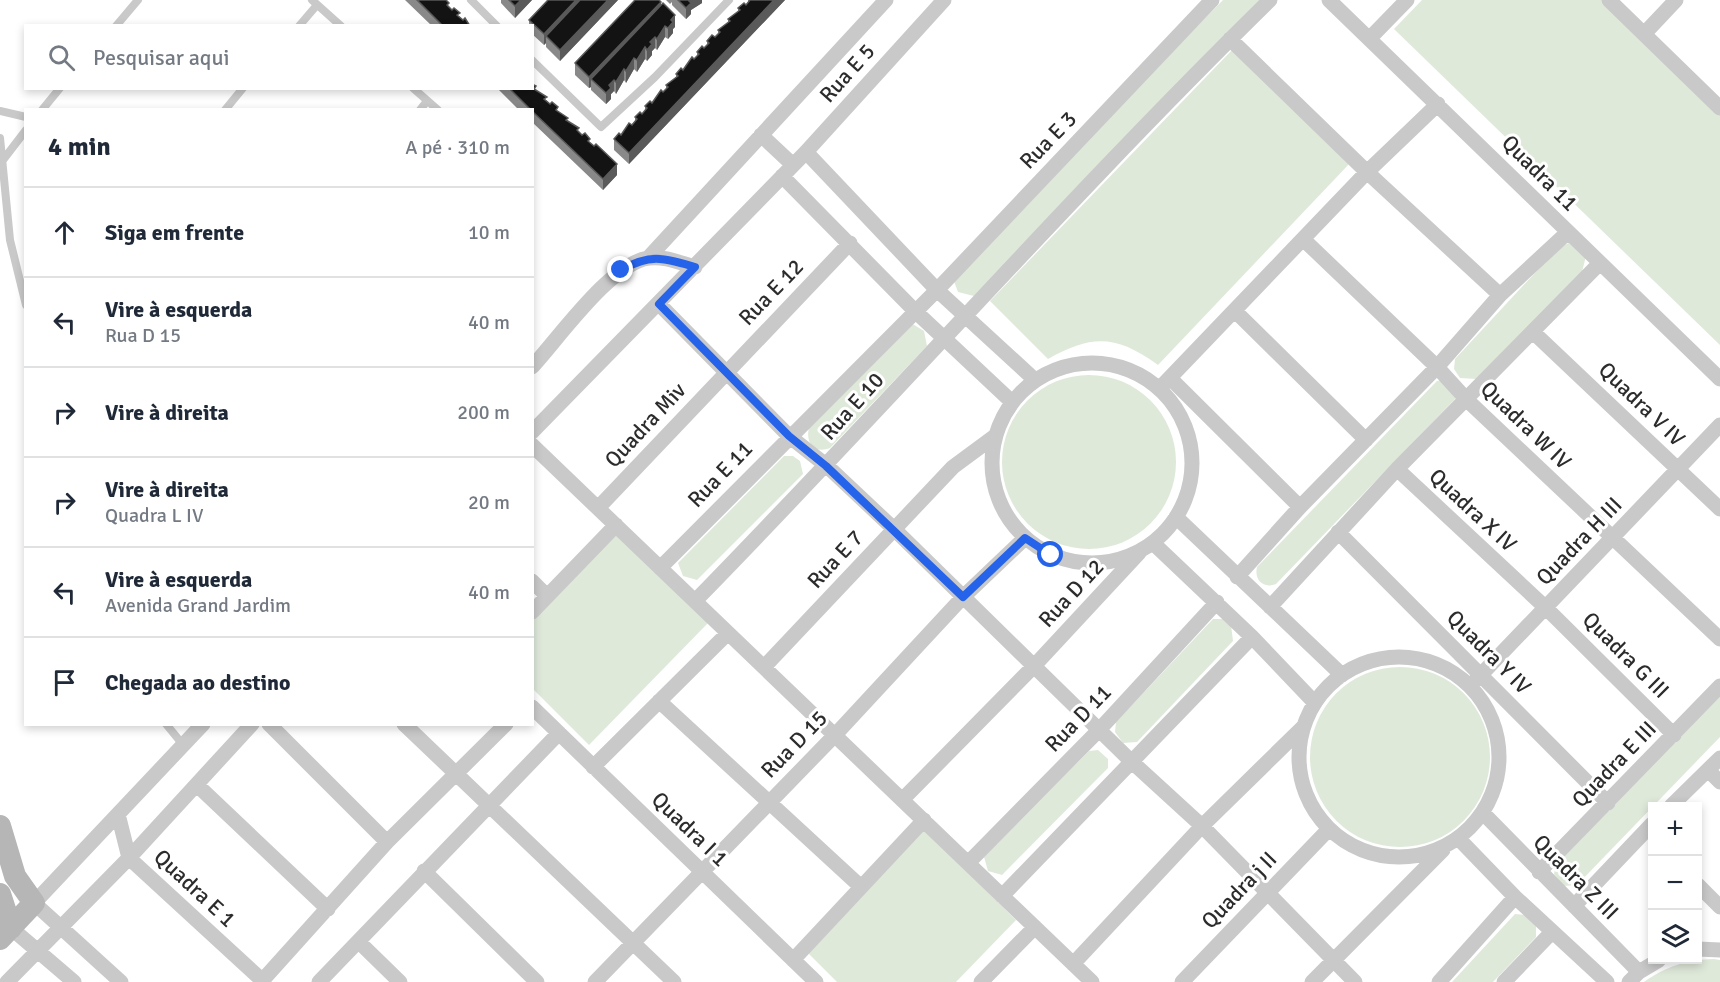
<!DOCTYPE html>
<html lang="pt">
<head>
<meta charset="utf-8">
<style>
  :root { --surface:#fff; --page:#f2f2f3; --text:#1f2937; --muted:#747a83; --line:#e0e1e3 }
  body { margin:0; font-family:Signika,sans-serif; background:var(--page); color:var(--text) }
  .controls { position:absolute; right:18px; bottom:18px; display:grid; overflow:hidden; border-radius:0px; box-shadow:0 3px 9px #0003 }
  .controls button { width:54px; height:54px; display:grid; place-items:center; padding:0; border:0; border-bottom:2px solid var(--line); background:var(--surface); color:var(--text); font:30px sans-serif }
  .stop { position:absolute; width:18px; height:18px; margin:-14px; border:4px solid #2563eb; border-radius:50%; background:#fff }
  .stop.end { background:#2563eb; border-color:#fff; box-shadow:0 2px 6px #0008 }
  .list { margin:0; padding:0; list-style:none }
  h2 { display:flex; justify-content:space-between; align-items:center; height:78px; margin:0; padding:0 24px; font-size:26px }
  h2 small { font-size:20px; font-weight:400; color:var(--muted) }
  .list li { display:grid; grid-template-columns:39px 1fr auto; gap:18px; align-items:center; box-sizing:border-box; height:90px; padding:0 24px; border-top:2px solid var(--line) }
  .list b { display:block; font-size:22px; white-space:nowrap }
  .list p { margin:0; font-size:20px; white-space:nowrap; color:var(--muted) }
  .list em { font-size:20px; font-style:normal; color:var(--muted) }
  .icon { flex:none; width:33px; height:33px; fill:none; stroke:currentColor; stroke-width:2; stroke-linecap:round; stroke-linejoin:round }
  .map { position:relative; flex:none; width:1720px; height:982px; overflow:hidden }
  .search { position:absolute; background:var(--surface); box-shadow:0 3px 9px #0003; left:24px; top:24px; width:510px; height:66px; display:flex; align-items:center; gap:15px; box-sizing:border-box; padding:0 21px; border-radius:0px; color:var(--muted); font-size:22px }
  .panel { position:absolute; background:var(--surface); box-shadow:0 3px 9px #0003; left:24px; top:108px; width:510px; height:618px; border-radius:0px }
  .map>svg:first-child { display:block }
  .green { fill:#dfe9da }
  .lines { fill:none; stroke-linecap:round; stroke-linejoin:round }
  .lane { stroke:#c9c9c9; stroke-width:8 }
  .street { stroke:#c9c9c9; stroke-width:15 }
  .secondary { stroke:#b6b6b6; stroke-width:22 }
  .wall { fill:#898989 }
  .shaded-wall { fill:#5a5a5a }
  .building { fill:#131313; stroke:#5a5a5a; stroke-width:1.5 }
  .route { stroke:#2563eb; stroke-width:8 }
  .labels { text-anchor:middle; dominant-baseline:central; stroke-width:6; stroke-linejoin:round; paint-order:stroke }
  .street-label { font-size:22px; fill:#2c2c2c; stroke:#fff }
</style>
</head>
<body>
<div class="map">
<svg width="1720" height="982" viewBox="0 0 1720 982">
  <rect width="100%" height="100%" fill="#fff"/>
  <!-- green -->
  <path class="green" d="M1223,0h43l-292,296 -16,-4 -6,-16z
    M1422,0h185l113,110v235l-326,-316z
    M1233,49l118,113 -193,203c-42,-30 -65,-31 -110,-6l-58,-58z
    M1569,243l17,13 -4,16 -106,107 -16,-1 -6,-9 1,-10 104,-112z
    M911,323l13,8 3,15 -97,102c-15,6 -25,-5 -21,-20z
    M1002 462a87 87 0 1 1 174 0a87 87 0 1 1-174 0Z
    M1442,380l14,18 -180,186c-13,5 -22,-4 -19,-17l180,-186z
    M784,456h9l7,5 3,13 -106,106 -14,-4 -5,-13z
    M616,532l92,91 -119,122 -56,-56 -1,-71z
    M1213,619h10l8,6 2,16 -96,101 -14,1 -8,-11 1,-10z
    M1310 757a90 90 0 1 1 180 0a90 90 0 1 1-180 0Z
    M1720,693v44l-143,148 -14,1 -9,-12 2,-9z
    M1098,750l10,9v9l-106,107 -14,-4 -4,-14 105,-106z
    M924,829l92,91 -60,62h-119l-31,-31z
    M1515,914l11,1 10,11v11l-43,45h-41z
    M1714,959l6,1v22h-76c23,-16 42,-22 70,-23z"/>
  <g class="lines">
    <!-- lane -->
    <path class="lane" d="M312,0l29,26
      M471,0l26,26
      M116,26l22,-26
      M299,26l18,-21
      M532,60l69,67 54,-50 74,-77
      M413,88l25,22
      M42,110l18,-22
      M225,110l18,-22
      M420,110l7,-9
      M0,111l26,6
      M0,138l10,102 16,65
      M3,160l23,-30
      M166,724l18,22"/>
    <!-- street -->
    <path class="street" d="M1329,0l391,379
      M1609,0l111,108
      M1644,34l32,-34
      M1370,38l37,-38
      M1230,39l137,133 133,123
      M761,135l32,30
      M806,152l131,138 98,90
      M782,176l133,135 97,91
      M1304,240l133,127 30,33 253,239
      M648,258l238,-258
      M659,304l130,132 38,30 67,63 238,233 70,64 153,156
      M1235,311l131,129
      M1533,332l187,177
      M992 463a100 100 0 1 1 200 0a100 100 0 1 1-200 0Z
      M532,367c26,-28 80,-105 117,-109 16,-2 31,5 46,9
      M1170,378l130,129
      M1160,388l207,-216 71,-68
      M532,432l274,-280 138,-152
      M532,445l560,537
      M1397,469l149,139 128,127
      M598,508l252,-265
      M1176,517l166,158
      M1338,532l270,271
      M1153,543l99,94 63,66
      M660,568l277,-278 275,-290
      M1237,577l63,-70 137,-140 63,-72 68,-63
      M532,581l15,15
      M695,601c194,-198 377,-407 575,-601
      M1270,607l127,-138 203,-206
      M532,612l84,-87
      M1299 757a100 100 0 1 1 200 0a100 100 0 1 1-200 0Z
      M764,667l189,-200 42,-31
      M1475,681l245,-256
      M659,701l201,185
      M532,707l284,275
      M269,724l118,118
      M404,724l270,258
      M593,767l135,-134
      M1708,770l12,12
      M197,785l131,124
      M902,800l132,-134 105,-113
      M1671,806l49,-48
      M1483,813l156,159
      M118,814l11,44 135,124
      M1458,838l57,59 92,85
      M968,863l131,-133 118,-128
      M424,871l113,111
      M1539,872l181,-186
      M1698,885l22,22
      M1002,896l250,-259
      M1574,906l78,-82
      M11,928l63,54
      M359,942l41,40
      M1698,949l22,1
      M793,960l131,-140
      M1073,964l129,-138 101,-99
      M7,982l122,-124 123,-134
      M121,982l-87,-79 169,-179
      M261,982l126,-140 119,-118
      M319,982l240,-249
      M595,982l240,-247 128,-138 62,-59
      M981,982l54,-55
      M1182,982l147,-153
      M1312,982l131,-132
      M1439,982l76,-85
      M1504,982l48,-50
      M1629,982l10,-10 20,-12"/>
    <!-- secondary -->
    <path class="secondary" d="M0,826l15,50 19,27 -34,36
      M0,894l11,34"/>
  </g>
  <!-- wall -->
  <path class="wall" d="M405,0h41l3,7 11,10 10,9h-38z
    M501,0h31l-17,18 -14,-15z
    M548,0h70l-58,61 -14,-14v-4l-2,2 -12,-11v-8h-3v-6z
    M666,0h36v3l-11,7v4l-5,5 -14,-14v-3l-2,2z
    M748,0h37l-156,164 -15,-14v-11l7,-4 14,-14v-4l7,-3 3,-3v-5l7,-3 14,-14v-4l10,-8v-3l7,-4 14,-14v-4l7,-4 3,-3v-4l8,-4 3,-3v-4l10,-7v-4l10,-7v-4l8,-3 2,-3z
    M661,5l14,22 -2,2v4l-5,6 -3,-2 -8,13 -2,-2 -3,3v4l-5,6 -2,-2 -8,13 -3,-3 -8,14 -2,-3 -8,14 -2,-3 -3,3v5l-5,5 -15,-14v-3l-2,1 -14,-13v-12z
    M497,88h35l4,2 54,53 27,32 -14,15 -71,-68v-12h-13z"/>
  <!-- shaded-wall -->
  <path class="shaded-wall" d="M521,0h11l-17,18v-12z
    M576,0h11l-41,36v7l-2,2v-11z
    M608,0h10l-58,61v-11z
    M690,0h12v3l-11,7v4l-5,5v-11z
    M774,0h11l-156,164v-11z
    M661,2v11l-70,66v8l-2,1v-11z
    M675,15v12l-2,2v4l-5,6v-11l3,-8z
    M665,26v11l-8,13v-11z
    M655,37v11l-3,3v4l-5,6v-11l3,-8z
    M645,47v12l-8,13v-12z
    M634,58v11l-8,14v-12z
    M624,69v11l-8,14v-12z
    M614,80v11l-3,3v5l-5,5v-11l3,-8z
    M617,164v11l-14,15v-11z"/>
  <!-- building -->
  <path class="building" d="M417,0h29l3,3 -2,2 5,5 2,-2 6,5 -3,2 6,5 2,-2 5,8h-27z
    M509,0h12l-6,6z
    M548,0h28l-32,34 -15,-14z
    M580,0h28l-48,50 -14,-14z
    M635,0h24l2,2 -72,75 -14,-14z
    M678,0h12l-1,1 2,2 -5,5z
    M750,0h24l-145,153 -15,-14 5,-6 2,2 8,-12 3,2 5,-6 -2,-2 5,-5 2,2 5,-6 -2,-2 5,-5 2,2 9,-13 2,2 5,-5 -2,-2 12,-9 -2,-2 5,-6 2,2 9,-13 2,2 5,-5 -2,-2 5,-6 2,2 5,-5 -2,-2 5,-6 3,2 5,-5 -2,-2 12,-9 -2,-2 12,-9 -2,-2 6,-5 2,2z
    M663,3l12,12 -4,5 2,2 -5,6 -3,-2 -8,13 -2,-2 -5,5 2,2 -5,6 -2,-3 -8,13 -3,-2 -8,13 -2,-2 -8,13 -2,-2 -5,5 2,3 -5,5 -15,-14z
    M532,84l4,2 -2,3 13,8 -3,2 6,5 2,-2 6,5 -2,3 12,8 -2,2 13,8 -2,2 5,5 3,-2 5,6 -2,2 6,5 2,-2 21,20 -14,15 -71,-68v-1h-1l-22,-22h23z"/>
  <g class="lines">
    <!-- route -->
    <path class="route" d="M621,270c30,-17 43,-12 74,-3l-36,37 130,132 37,30 137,131 62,-59 26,17"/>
  </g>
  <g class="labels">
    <!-- street labels -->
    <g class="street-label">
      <text transform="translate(847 73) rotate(-48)">Rua E 5</text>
      <text transform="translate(1048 140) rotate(-46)">Rua E 3</text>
      <text transform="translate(1540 173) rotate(45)">Quadra 11</text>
      <text transform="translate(771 292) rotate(-46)">Rua E 12</text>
      <text transform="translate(1642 404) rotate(44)">Quadra V IV</text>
      <text transform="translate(852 406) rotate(-48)">Rua E 10</text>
      <text transform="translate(645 425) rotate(-47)">Quadra Miv</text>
      <text transform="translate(1526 425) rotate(44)">Quadra W IV</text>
      <text transform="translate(720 474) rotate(-46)">Rua E 11</text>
      <text transform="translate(1473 510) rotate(43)">Quadra X IV</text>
      <text transform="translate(1579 541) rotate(-46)">Quadra H III</text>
      <text transform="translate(835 559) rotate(-47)">Rua E 7</text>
      <text transform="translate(1071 593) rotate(-47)">Rua D 12</text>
      <text transform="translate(1489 652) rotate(45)">Quadra Y IV</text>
      <text transform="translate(1626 655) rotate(45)">Quadra G III</text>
      <text transform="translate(1078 718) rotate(-46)">Rua D 11</text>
      <text transform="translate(794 744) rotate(-46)">Rua D 15</text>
      <text transform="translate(1614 764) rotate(-46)">Quadra E III</text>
      <text transform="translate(690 829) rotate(44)">Quadra I 1</text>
      <text transform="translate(1576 877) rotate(45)">Quadra Z III</text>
      <text transform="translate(195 888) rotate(43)">Quadra E 1</text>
      <text transform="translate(1239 890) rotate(-46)">Quadra j II</text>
    </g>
  </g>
</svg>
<div class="controls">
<button>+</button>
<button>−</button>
<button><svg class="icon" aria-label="layers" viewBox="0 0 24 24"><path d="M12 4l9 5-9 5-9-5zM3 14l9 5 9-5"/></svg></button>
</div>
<div class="stop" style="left:1051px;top:555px"></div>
<div class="stop end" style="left:621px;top:270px"></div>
<div class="search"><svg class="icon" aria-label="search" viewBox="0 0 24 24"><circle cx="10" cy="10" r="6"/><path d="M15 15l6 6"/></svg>Pesquisar aqui</div>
<section class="panel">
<h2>4 min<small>A pé · 310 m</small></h2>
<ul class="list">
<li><svg class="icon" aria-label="ahead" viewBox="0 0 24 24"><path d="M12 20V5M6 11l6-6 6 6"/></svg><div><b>Siga em frente</b></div><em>10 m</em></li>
<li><svg class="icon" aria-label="left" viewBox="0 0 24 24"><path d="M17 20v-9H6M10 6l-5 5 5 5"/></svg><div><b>Vire à esquerda</b><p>Rua D 15</p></div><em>40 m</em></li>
<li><svg class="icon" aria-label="right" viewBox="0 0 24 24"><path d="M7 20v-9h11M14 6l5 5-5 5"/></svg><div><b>Vire à direita</b></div><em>200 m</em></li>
<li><svg class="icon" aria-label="right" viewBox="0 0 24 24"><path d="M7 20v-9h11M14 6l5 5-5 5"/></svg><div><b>Vire à direita</b><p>Quadra L IV</p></div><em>20 m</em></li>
<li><svg class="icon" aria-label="left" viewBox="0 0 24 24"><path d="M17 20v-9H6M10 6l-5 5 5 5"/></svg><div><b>Vire à esquerda</b><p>Avenida Grand Jardim</p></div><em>40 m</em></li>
<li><svg class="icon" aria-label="arrive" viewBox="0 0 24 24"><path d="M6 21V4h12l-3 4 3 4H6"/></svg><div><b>Chegada ao destino</b></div></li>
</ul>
</section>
</div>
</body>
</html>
